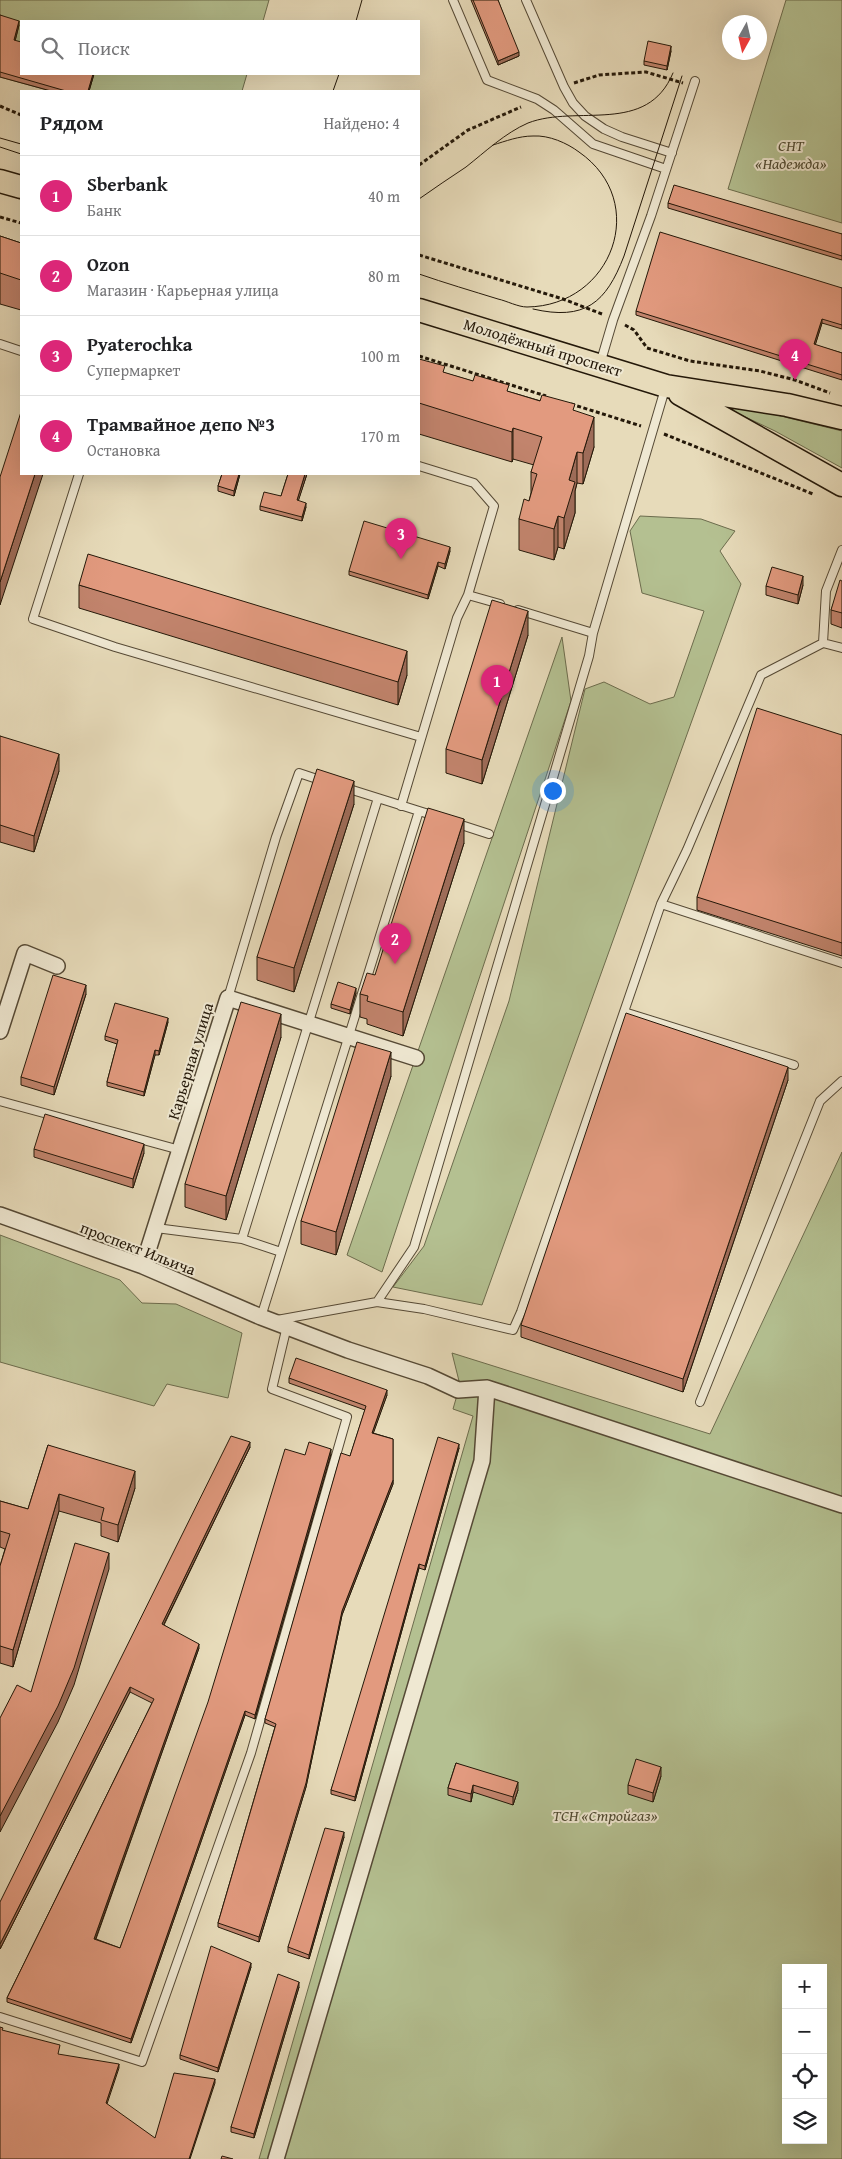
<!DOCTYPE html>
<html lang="ru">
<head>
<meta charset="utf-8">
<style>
  :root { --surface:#fff; --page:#f6f6f6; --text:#202124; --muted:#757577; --line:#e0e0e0; --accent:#db2777 }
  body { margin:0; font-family:"Gentium Book Plus",serif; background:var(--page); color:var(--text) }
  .controls { position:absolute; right:15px; bottom:15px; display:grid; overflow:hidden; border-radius:0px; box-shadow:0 5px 20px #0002 }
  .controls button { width:45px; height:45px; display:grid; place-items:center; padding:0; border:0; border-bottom:1px solid var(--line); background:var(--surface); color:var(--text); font:25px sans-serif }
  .compass { position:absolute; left:722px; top:15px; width:45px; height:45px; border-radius:50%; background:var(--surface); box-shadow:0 5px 20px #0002; rotate:188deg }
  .you { position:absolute; left:552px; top:790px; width:18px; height:18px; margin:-12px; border:4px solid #fff; border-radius:50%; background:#1a73e8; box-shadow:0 0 0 8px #1a73e833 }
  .badge { display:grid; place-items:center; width:32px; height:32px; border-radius:50%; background:var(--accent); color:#fff; font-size:16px; font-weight:700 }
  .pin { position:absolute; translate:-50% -41px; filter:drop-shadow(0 1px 2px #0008) }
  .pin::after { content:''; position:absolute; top:26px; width:18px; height:15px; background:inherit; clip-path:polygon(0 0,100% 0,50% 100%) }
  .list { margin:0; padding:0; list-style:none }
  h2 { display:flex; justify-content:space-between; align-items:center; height:65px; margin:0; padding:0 20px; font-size:21px }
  h2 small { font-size:16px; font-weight:400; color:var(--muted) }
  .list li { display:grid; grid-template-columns:32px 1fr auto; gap:15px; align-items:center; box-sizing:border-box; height:80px; padding:0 20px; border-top:1px solid var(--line) }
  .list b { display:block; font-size:19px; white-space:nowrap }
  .list p { margin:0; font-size:16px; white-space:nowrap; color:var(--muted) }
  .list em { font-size:16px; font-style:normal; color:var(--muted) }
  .icon { flex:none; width:28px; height:28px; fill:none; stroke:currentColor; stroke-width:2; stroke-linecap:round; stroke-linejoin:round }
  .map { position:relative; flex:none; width:842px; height:2159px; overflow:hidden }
  .search { position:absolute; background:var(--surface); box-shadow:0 5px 20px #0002; left:20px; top:20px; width:400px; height:55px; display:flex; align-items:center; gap:12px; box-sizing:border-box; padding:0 18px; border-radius:0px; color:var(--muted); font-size:19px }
  .panel { position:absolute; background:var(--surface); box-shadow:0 5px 20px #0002; left:20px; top:90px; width:400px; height:385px; border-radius:0px }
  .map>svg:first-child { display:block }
  .green { fill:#b4c091; stroke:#6c6c4d; fill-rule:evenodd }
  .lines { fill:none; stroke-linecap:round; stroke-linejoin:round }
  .lane-casing { stroke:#554935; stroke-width:10 }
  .street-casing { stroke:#554935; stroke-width:18 }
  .primary-casing { stroke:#241809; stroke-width:25 }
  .path { stroke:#241809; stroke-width:3; stroke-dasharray:4 2.5; stroke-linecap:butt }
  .lane { stroke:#efe8d2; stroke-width:8 }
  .street { stroke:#efe8d2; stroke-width:15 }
  .primary { stroke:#e7dbba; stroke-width:22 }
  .tram { stroke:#241809; stroke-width:1 }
  .wall { fill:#c2846d; stroke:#241809 }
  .shaded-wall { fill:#9e6c59; stroke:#241809 }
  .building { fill:#e29a7f; stroke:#241809 }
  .labels { text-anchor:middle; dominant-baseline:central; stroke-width:4; stroke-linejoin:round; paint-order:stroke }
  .park-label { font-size:16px; font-style:italic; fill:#4f4a32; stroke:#efe8d2 }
  .street-label { font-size:16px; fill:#241809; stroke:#efe8d2 }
</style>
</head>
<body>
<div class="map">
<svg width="842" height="2159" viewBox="0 0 842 2159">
  <rect width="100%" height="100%" fill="#e7dbba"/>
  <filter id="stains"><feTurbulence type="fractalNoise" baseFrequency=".004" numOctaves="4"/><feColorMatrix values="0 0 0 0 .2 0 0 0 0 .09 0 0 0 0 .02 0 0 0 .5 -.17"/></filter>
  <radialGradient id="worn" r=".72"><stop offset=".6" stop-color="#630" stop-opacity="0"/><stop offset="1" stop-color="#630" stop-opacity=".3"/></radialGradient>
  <!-- green -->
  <path class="green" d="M0,0h269l-6,21h-242v53h226l-5,17h-191l-51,-14z
    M786,0h56v223l-114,-34z
    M703,397l139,34v37l-67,-37z
    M640,516l61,3 34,12 -15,20 21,33 -259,721 -89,-18 31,-41 85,-245 76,-312 19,-7 46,22 24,-7 30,-86 -62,-18 -12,-62z
    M562,637l9,64 -189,571 -35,-17z
    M842,1152v1007h-583l214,-743 -20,-7 7,-24 -8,-32 258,81zM786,1968h37v172h-37z
    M0,1235l120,45 22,23 34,1 66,29 -14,65 -61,-14 -13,22 -154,-44z"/>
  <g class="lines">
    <defs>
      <path id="lane" d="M453,0l34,80 50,19 17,11 39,34 73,25
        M526,0l38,87 9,16 12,13 19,13 18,8 50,16
        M0,344l21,7
        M600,364l13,-44 38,-104 44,-135
        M419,466l55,17 20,23 -26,89 32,9
        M79,474l-46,145 82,28 306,90
        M518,610l75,23
        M823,643l3,-52 16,-41
        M346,788l89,28
        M401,806l56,-188 11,-23
        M455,823l34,11
        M661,904l181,59
        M228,998l48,-161 23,-64 24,8
        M624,1012l170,53
        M0,1101l180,49
        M156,1228l86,11
        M281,1252l-39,-13 136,-441
        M377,1302l37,-55 175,-591 4,-23 72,-244
        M261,1317l158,-506
        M277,1320l100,-18 47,7 89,21 8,-18 140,-408 26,-54 74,-175 62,-32 19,5
        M700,1402l120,-301 22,-20
        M0,2017l142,45 109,-309 96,-336 -75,-28 15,-63"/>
      <path id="street" d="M0,1031l25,-78 32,13
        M0,1215l143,51 118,51 87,33 80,26 30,14 29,-2 355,117
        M143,1266l85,-268 188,60
        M276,2159l206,-698 5,-73"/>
      <path id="primary" d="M0,181l21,6
        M419,310l247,76 121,19 55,13
        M680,394l162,91"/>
    </defs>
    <!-- lane casing -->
    <use href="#lane" class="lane-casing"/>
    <!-- street casing -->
    <use href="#street" class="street-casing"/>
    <!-- primary casing -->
    <use href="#primary" class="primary-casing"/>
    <!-- path -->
    <path class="path" d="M574,83l25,-8 47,-3 37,11
      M0,106l21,9
      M419,165l49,-35 53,-23
      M0,217l21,6
      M419,255l144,44 39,15
      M625,325l9,5 13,18 43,13 70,10 35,9 35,13
      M419,356l127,40
      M571,404l70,22
      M664,434l149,60"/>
    <!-- lane -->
    <use href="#lane" class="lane"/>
    <!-- street -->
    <use href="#street" class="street"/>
    <!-- primary -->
    <use href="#primary" class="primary"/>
    <!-- tram -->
    <path class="tram" d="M356,21l6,-21
      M333,91l6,-17
      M0,138l21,6
      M0,147l21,7
      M419,199c15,-11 31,-21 47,-32 19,-15 39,-34 62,-44 49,-19 119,13 145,-50
      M419,274c26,9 53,17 79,25 9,2 20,8 29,8 85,-1 124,-105 52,-155 -12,-9 -30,-17 -46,-16 -14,0 -27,5 -40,9
      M533,309c52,12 73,-6 91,-53l58,-180"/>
  </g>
  <!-- wall -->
  <path class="wall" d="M471,0h27l21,56 -21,9z
    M0,15l19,10 -4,16 79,33 -5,17h-38l-51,-14z
    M671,51l-4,19 -23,-5v-4z
    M668,203l174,31v26l-174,-52z
    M0,236l21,7v67l-21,-6z
    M842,288v41l-20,-6 -7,22 27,8v27l-206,-65v-4z
    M419,359l26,14 130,38 19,36 -11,37 -6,-1 -2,8v22l-11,36 -6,-2 -4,13 -35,-10v-31l10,-18 2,-8v-21l3,-7 -21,-6 -1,3 -93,-28z
    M222,474h18l-6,22 -16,-5v-5z
    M288,474h19l-9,27 8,6 -4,14 -42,-11v-4l21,-10z
    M450,551l-5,18 -7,-3 -10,33 -79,-24v-4z
    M842,581v47l-11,-4v-14z
    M79,585l328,90 -9,30 -319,-97z
    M803,585l-5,19 -32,-9v-9z
    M528,635l-46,149 -36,-11v-24z
    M842,735v221l-145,-46v-13z
    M0,736l59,35 -25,81 -34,-10z
    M354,804l-60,188 -37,-12v-23z
    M464,843l-61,193 -36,-12v-5l-7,-2v-23l15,-19z
    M356,993l-6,21 -19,-6v-4z
    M86,994l-32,101 -33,-10v-8z
    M168,1022l-9,33h-4l-11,41 -37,-10v-4l10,-38 -12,-4v-4z
    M281,1037l-55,183 -41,-13v-23z
    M391,1076l-55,179 -35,-11v-23z
    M788,1080l-105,312 -162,-55v-12z
    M34,1149l110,4 -11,35 -99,-31z
    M289,1378l98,17 -14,38 20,6v45l-51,131 -36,172 -47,155 -41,-15v-4l57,-196 -10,-4v-4l100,-309 -76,-27z
    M48,1445l87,43 -17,54 -17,-6v-13l-42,-12 -46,156 -13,-4v-97l5,-17 -5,-2v-46l28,8z
    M250,1447l-86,178 35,23 -103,291 24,9 185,-493 26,-1 -76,265 -10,-4 -114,328 -124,-41v-4l145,-295 -22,-11 -130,257z
    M459,1448l-34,122 -6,-2 -64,233 -24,-7v-4z
    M456,1763l62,27 -5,15 -40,-13 -2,10 -23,-7v-7z
    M661,1776l-8,26 -25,-8v-9z
    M344,1837l-35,122 -21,-7v-5z
    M251,1967l-33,105 -38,-13v-4z
    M299,1987l-45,151 -23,-6v-5z"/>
  <!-- shaded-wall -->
  <path class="shaded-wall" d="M19,21v4l-5,20v-5z
    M671,46v5l-4,19v-4z
    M519,52v4l-21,9v-4z
    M93,74h1l-5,17h-1z
    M822,319v4l-8,26v-5z
    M594,417v30l-11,37v-31z
    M513,428v31l-1,3v-30z
    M577,452v31l-2,8v22l-11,36v-31l5,-38z
    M35,474h8l-43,131v-23z
    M239,474h1l-6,22v-5z
    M305,474h2l-10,31v-5z
    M306,503v4l-4,14v-4z
    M558,516v31l-4,13v-31z
    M450,547v4l-5,18v-5z
    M438,562v4l-10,33v-4z
    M803,576v9l-5,19v-9z
    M528,611v24l-46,149v-24z
    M407,651v24l-9,30v-23z
    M59,754v17l-25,81v-16z
    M354,781v23l-60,188v-24z
    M464,819v24l-61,193v-24z
    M86,985v9l-32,101v-8z
    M356,988v5l-6,21v-4z
    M281,1014v23l-55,183v-24z
    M168,1018v4l-9,33v-4z
    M155,1050v5l-11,41v-4z
    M391,1052v24l-55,179v-23z
    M788,1067v13l-105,312v-13z
    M144,1144v9l-11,35v-9z
    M387,1390v5l-15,42v-4z
    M250,1442v5l-88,181v-4z
    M459,1444v4l-34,122v-4z
    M331,1449v5l-76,265v-4z
    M135,1471v17l-17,54v-17z
    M393,1480v4l-51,131 -36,172 -47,155v-5l83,-326z
    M59,1494v17l-46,156v-17z
    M109,1553v16l-35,116 -16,37 -58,110v-16z
    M419,1564v4l-64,233v-4z
    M199,1644v4l-105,295v-4z
    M130,1687v5l-130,257v-5z
    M245,1711v4l-114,328v-4z
    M661,1767v9l-8,26v-9z
    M518,1782v8l-5,15v-8z
    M473,1785v7l-2,10v-8z
    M344,1832v5l-35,122v-4z
    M251,1963v4l-33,105v-4z
    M299,1982v5l-45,151v-4z
    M119,2064v4l-13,39v-4z
    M215,2079v4l-25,76h-1z"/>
  <!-- building -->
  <path class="building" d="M473,0h25l21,52 -21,9z
    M0,15l19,6 -5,19 7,2v32h72l-5,17h-22l-66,-19z
    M648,41l23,5 -4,20 -23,-5z
    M674,185l168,49v22l-174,-53z
    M660,232l182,56v37l-20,-6 -8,25 28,9v22l-206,-64z
    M0,236l21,7v37l-21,-7z
    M419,359l26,7 -2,6 30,9 2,-6 34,10 -2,6 33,10 2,-6 33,9 -2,6 21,7 -11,36 -6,-1 -8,28 6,2 -11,36 -6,-2 -4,13 -35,-10 5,-20 5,2 4,-14 4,-13 -6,-2 11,-35 -29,-9 -1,4 -93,-29z
    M21,412v62h14l-35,108v-105z
    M222,474h17l-5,17 -16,-5z
    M288,474h17l-8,26 9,3 -4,14 -42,-11 4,-14 17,4z
    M364,521l86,26 -5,17 -7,-2 -10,33 -79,-24z
    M88,554l319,97 -9,31 -319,-97z
    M772,567l31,9 -5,19 -32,-9z
    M840,580l2,1v32l-11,-3z
    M492,600l36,11 -46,149 -36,-11z
    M757,708l85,27v208l-145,-46z
    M0,736l59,18 -25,82 -34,-11z
    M317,769l37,12 -60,187 -37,-11z
    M428,808l36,11 -61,193 -36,-11 1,-5 -8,-2 7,-21 8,2z
    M53,975l33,10 -32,102 -33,-10z
    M338,982l18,6 -6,22 -19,-6z
    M241,1002l40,12 -55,182 -41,-12z
    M115,1003l53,15 -9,33 -4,-1 -11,42 -37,-10 11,-42 -13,-4z
    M626,1013l162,54 -105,312 -162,-54z
    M357,1042l34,10 -55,180 -35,-11z
    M45,1114l99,30 -11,35 -99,-30z
    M296,1358l91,32 -15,43 21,6v41l-51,131 -36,172 -47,154 -41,-14 58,-199 -11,-5 76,-266 9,3 16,-50 -77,-28z
    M231,1436l19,6 -88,182 37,20 -105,295 26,9 88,-246 77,-253 20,6 4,-13 22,7 -76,266 -10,-4 -114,328 -124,-41 147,-299 -24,-12 -130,257v-42z
    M438,1437l21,7 -34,122 -6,-2 -64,233 -24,-7z
    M48,1445l87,26 -17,54 -17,-5 3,-12 -45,-14 -46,156 -13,-4v-80l10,-32 -10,-3v-30l28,8z
    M75,1543l34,10 -35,115 -16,38 -58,110v-98l17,-33 14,7z
    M636,1759l25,8 -8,26 -25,-8z
    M456,1763l62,19 -5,15 -40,-12 -2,9 -23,-6z
    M325,1828l19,4 -35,123 -21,-8z
    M211,1946l40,17 -33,105 -38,-13z
    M278,1974l21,8 -45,152 -23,-7z
    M0,2027l3,1 -1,2 58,15 -2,9 61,10 -13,39 49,35 19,-65 41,6 -26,80h-189z
    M222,2156l11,3h-12z"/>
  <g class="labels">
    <!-- park labels -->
    <g class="park-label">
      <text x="791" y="145">СНТ<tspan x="791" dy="18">«Надежда»</tspan></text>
      <text x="605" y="1815">ТСН «Стройгаз»</text>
    </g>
    <!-- street labels -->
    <g class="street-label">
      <text transform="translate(543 347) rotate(17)">Молодёжный проспект</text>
      <text transform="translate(190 1061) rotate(-73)">Карьерная улица</text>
      <text transform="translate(138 1248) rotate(21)">проспект Ильича</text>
    </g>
  </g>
  <rect width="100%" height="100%" filter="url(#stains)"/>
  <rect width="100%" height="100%" fill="url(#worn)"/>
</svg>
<div class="controls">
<button>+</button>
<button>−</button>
<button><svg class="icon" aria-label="locate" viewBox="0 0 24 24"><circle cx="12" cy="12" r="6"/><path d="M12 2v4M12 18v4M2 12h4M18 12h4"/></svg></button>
<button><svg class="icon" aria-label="layers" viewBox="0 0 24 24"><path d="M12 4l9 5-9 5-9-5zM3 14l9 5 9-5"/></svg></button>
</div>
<svg class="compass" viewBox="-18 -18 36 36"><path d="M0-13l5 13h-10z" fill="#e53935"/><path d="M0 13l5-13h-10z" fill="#757577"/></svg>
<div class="you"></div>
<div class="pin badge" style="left:497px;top:706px">1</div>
<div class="pin badge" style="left:395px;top:964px">2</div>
<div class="pin badge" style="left:401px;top:559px">3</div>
<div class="pin badge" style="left:795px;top:380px">4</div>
<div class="search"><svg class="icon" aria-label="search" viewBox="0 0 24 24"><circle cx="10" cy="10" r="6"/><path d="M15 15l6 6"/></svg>Поиск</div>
<section class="panel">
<h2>Рядом<small>Найдено: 4</small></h2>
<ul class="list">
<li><span class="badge">1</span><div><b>Sberbank</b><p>Банк</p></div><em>40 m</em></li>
<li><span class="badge">2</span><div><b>Ozon</b><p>Магазин · Карьерная улица</p></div><em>80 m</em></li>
<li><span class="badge">3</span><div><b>Pyaterochka</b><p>Супермаркет</p></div><em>100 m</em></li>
<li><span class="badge">4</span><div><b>Трамвайное депо №3</b><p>Остановка</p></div><em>170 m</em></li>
</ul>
</section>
</div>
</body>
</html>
